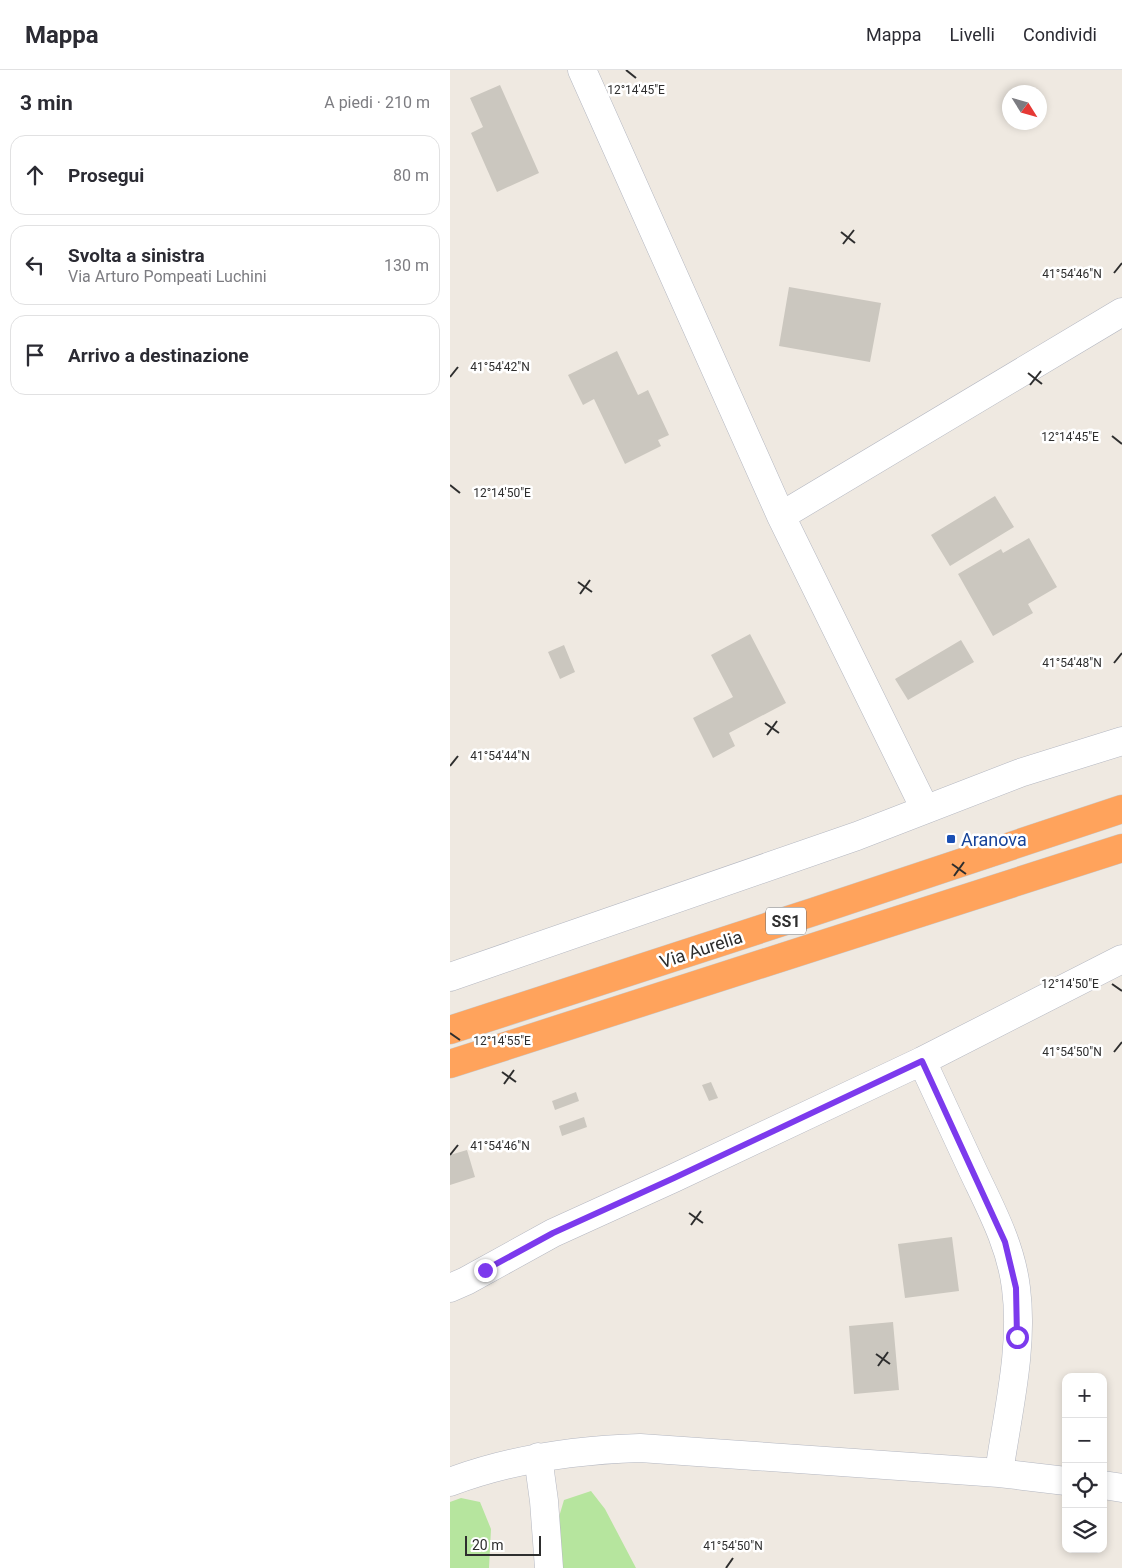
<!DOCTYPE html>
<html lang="it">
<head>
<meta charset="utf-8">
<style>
  :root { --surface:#fff; --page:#f2f2f3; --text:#2b2b33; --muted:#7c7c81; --line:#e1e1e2 }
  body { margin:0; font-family:Roboto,sans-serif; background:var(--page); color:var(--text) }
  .controls { position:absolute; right:15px; bottom:15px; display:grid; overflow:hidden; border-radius:10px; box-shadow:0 2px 8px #0003 }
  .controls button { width:45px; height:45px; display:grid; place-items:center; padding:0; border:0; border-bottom:1px solid var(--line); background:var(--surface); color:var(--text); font:25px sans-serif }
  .compass { position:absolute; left:552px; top:15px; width:45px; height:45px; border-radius:50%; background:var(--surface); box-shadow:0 2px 8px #0003; rotate:127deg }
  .scale { position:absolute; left:15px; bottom:12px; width:76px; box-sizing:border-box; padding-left:5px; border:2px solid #2e2e2e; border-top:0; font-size:14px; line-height:18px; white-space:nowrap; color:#2e2e2e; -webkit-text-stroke:4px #fff; paint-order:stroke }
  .stop { position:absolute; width:15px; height:15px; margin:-11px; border:4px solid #7c3aed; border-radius:50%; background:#fff }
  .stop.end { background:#7c3aed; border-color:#fff; box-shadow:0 1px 5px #0008 }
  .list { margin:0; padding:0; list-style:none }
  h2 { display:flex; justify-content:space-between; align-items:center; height:65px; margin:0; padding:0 20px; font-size:21px }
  h2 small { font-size:16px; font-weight:400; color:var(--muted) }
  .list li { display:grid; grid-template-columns:32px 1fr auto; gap:15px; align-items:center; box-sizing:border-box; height:80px; margin:0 10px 10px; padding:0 10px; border:1px solid var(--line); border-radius:15px }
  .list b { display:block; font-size:19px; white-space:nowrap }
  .list p { margin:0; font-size:16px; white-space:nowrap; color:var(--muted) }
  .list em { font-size:16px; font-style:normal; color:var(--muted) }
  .icon { flex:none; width:28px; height:28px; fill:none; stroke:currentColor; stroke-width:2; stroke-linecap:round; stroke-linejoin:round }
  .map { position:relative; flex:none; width:672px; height:1498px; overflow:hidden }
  header { display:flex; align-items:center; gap:30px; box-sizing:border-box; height:70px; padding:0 25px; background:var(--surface); border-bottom:1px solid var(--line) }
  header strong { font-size:24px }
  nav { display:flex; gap:28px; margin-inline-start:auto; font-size:18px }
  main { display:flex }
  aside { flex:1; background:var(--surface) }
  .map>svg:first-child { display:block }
  .green { fill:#b6e59e }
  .building { fill:#cbc7bf }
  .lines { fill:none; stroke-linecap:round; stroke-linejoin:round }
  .minor-casing { stroke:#b4b7c1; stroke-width:29 }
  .highway-casing { stroke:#c9c9c9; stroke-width:29 }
  .minor { stroke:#fff; stroke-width:28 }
  .highway { stroke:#ffa35c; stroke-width:28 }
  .route { stroke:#7c3aed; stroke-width:6 }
  .ticks { fill:none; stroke:#2e2e2e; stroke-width:2 }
  .transit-dot { fill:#1a4fb4; stroke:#fff; stroke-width:2 }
  .labels { text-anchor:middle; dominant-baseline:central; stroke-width:5; stroke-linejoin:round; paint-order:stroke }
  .shield { fill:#fff; stroke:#6d6d6d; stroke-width:1 }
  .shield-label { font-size:16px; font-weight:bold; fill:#2e2e2e }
  .transit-label { font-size:18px; fill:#164399; stroke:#fff; text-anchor:start }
  .street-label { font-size:18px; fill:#2e2e2e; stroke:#fff }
  .ticks-label { font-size:12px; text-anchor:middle; fill:#2e2e2e; stroke:#fff; stroke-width:5; stroke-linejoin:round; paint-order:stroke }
</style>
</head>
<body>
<header>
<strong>Mappa</strong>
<nav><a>Mappa</a><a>Livelli</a><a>Condividi</a></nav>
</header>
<main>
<aside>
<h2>3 min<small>A piedi · 210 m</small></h2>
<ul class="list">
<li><svg class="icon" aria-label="ahead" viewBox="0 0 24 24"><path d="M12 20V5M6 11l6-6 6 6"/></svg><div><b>Prosegui</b></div><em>80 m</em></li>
<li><svg class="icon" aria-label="left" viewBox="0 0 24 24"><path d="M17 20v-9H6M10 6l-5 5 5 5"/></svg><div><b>Svolta a sinistra</b><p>Via Arturo Pompeati Luchini</p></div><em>130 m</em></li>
<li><svg class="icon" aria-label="arrive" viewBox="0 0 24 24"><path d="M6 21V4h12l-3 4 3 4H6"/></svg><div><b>Arrivo a destinazione</b></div></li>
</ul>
</aside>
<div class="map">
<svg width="672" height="1498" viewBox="0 0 672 1498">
  <rect width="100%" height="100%" fill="#efe9e1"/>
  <!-- green -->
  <path class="green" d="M141,1421l14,18 31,59h-77l-3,-41 8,-27z
    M11,1428l19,4 11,27 -2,39h-39v-66z"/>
  <!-- building -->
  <path class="building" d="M50,15l39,88 -42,19 -26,-59 12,-6 -13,-29z
    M339,217l92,16 -11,59 -91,-16z
    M167,281l21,44 10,-5 21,45 -11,5 3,6 -36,18 -31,-65 -11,6 -15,-30z
    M545,426l19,31 -64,39 -19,-31z
    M579,468l28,49 -29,17 5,9 -40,23 -35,-62 43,-25 2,4z
    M300,564l36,69 -57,30 6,13 -22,12 -20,-40 40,-21 -22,-42z
    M511,570l13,22 -66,38 -13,-21z
    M114,575l11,27 -15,7 -12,-27z
    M261,1012l7,16 -9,3 -7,-16z
    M126,1022l3,9 -24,9 -3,-9z
    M134,1047l3,10 -25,9 -3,-10z
    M17,1080l8,27 -25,8v-30z
    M502,1167l7,54 -54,7 -7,-54z
    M443,1252l6,68 -45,4 -5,-68z"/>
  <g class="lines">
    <defs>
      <path id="minor" d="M132,0l199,446 144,293
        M331,446l341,-204
        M0,907l407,-141 163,-63 102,-32
        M472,991c17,36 34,73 51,110 18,38 38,75 43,117 8,60 -9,127 -17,185
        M0,1218l16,-7 87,-48 121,-55 248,-117 200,-102
        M88,1387l6,44 5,67
        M0,1412c61,-23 124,-32 190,-34l359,25 67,8
        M653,1415l19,3"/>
      <path id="highway" d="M0,960l363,-118 309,-103
        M0,994l672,-216"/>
    </defs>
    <!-- minor casing -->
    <use href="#minor" class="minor-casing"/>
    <!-- highway casing -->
    <use href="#highway" class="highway-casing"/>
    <!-- minor -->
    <use href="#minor" class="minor"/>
    <!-- highway -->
    <use href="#highway" class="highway"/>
  </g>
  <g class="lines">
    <!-- route -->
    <path class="route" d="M35,1200l68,-37 121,-55 248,-117 83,181 11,46 1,49"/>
  </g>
  <!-- ticks -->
  <path class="ticks" d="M176,0l10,8M391,162l14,11M393,174l11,-14M664,203l8,-10M578,303l14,11M0,307l8,-10M580,315l11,-14M662,366l10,8M0,415l10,8M128,512l14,10M130,524l10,-14M664,593l8,-10M315,653l14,10M317,665l10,-14M0,696l8,-10M502,794l14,10M504,806l10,-14M662,914l10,7M0,963l10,7M664,982l8,-10M52,1002l14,10M54,1014l10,-14M0,1085l8,-10M239,1143l14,10M241,1155l10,-14M426,1284l14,10M428,1296l10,-14M276,1498l7,-10"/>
  <!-- markers -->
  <rect class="transit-dot" x="496" y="764" width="10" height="10" rx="2.5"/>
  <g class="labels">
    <!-- shield labels -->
    <rect class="shield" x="316" y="837.5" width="40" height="27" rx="4"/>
    <g class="shield-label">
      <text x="336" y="851">SS1</text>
    </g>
    <!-- transit labels -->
    <g class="transit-label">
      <text x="511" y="769">Aranova</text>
    </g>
    <!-- street labels -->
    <g class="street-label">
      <text transform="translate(251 879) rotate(-18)">Via Aurelia</text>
    </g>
  </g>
  <g class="ticks-label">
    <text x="186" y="24">12°14'45"E</text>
    <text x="622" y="208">41°54'46"N</text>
    <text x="50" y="301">41°54'42"N</text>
    <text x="620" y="371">12°14'45"E</text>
    <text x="52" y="427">12°14'50"E</text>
    <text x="622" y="597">41°54'48"N</text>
    <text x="50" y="690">41°54'44"N</text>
    <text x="620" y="918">12°14'50"E</text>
    <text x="52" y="975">12°14'55"E</text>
    <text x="622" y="986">41°54'50"N</text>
    <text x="50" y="1080">41°54'46"N</text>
    <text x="283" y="1480">41°54'50"N</text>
  </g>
</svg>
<div class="controls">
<button>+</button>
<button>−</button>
<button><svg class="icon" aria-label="locate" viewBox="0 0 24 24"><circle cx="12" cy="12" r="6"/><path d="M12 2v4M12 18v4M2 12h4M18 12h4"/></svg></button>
<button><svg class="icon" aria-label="layers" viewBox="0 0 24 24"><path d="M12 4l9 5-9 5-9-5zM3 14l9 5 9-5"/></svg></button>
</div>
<svg class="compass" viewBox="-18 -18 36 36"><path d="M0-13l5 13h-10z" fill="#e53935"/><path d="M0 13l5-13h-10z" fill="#7c7c81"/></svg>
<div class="scale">20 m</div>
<div class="stop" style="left:567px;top:1267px"></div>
<div class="stop end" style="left:35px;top:1200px"></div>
</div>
</main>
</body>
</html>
